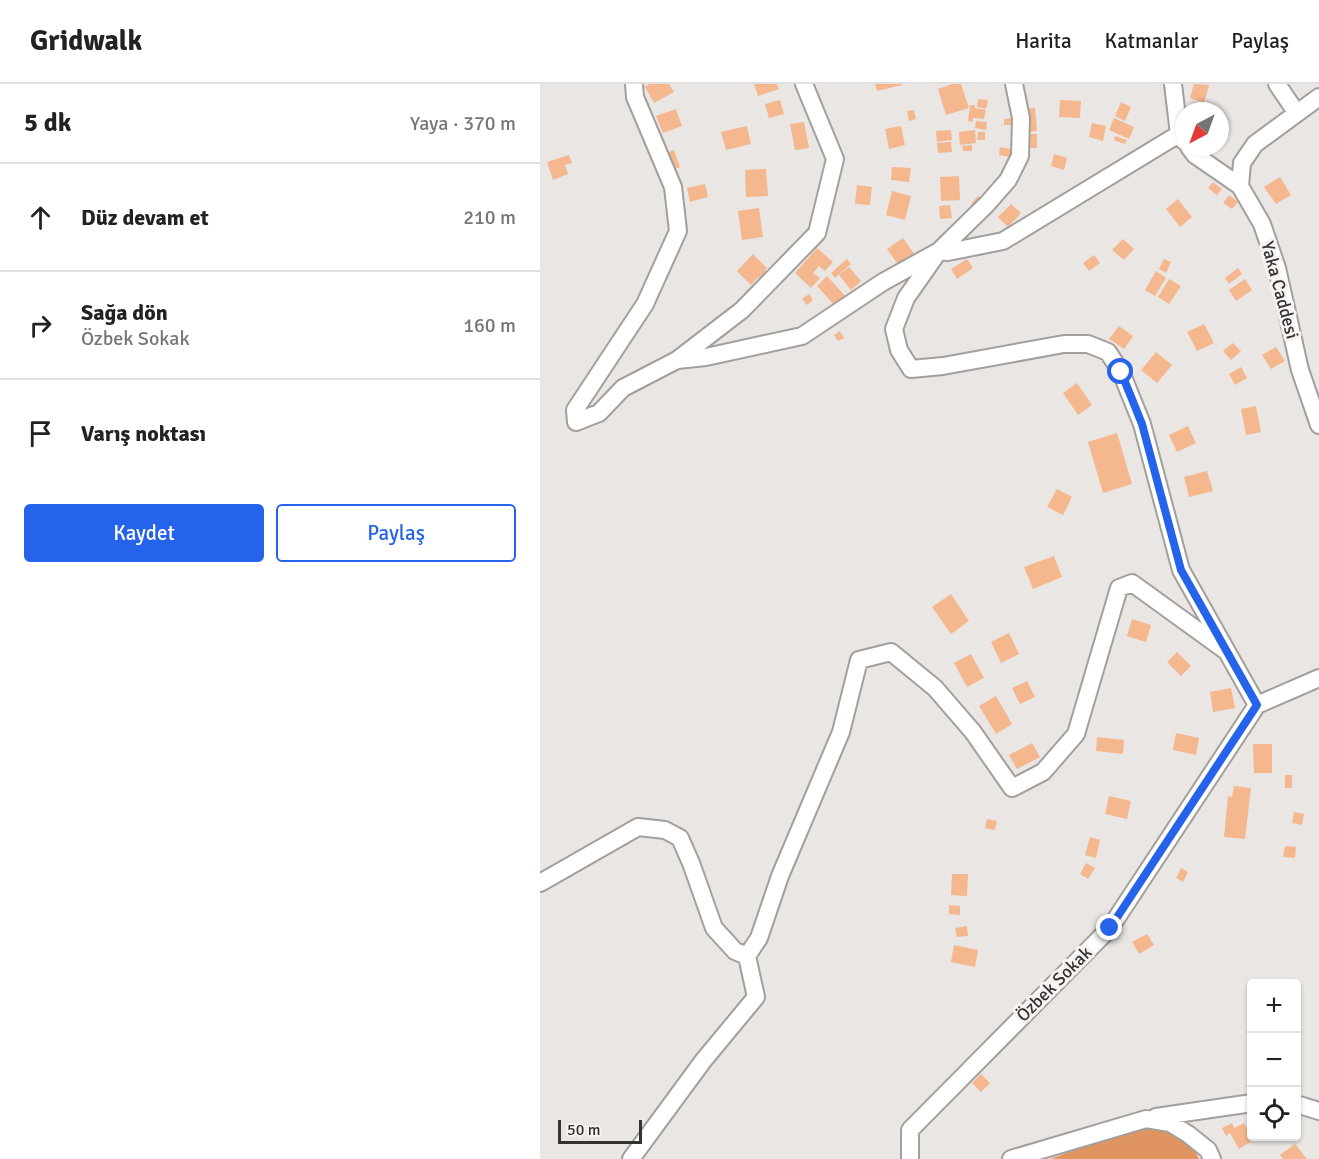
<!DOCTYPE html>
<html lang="tr">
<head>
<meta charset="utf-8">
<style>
  :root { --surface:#fff; --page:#f6f6f6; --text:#222; --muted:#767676; --line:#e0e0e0; --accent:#2563eb }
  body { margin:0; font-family:Signika,sans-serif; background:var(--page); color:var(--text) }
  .controls { position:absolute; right:18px; bottom:18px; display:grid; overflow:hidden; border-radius:6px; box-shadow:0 2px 4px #0004 }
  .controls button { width:54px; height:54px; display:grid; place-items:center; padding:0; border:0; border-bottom:2px solid var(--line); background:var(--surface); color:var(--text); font:30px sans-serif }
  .compass { position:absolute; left:635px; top:18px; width:54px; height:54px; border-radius:50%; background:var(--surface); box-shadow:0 2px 4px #0004; rotate:221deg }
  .scale { position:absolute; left:18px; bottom:15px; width:84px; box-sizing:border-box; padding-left:6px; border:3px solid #343332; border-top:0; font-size:16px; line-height:21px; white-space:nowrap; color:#343332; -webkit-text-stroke:4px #f7f3f1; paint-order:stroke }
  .stop { position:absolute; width:18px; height:18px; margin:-14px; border:4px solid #2563eb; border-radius:50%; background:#fff }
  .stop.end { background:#2563eb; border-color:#fff; box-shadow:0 2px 6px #0008 }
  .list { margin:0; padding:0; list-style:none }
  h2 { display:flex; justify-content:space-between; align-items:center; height:78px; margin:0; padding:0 24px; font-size:26px }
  h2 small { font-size:20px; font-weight:400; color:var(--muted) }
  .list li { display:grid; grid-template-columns:39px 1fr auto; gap:18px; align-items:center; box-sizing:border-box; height:108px; padding:0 24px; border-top:2px solid var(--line) }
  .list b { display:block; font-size:22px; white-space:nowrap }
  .list p { margin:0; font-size:20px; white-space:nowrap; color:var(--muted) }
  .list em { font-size:20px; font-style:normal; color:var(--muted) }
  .actions { display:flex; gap:12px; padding:18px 24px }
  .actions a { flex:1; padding:14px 0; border:2px solid var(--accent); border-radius:6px; text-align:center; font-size:21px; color:var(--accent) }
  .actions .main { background:var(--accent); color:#fff }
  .icon { flex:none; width:33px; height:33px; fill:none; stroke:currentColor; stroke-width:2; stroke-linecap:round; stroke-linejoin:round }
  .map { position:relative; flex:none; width:779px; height:1075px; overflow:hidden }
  header { display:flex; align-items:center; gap:36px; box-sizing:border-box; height:84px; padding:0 30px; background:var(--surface); border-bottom:2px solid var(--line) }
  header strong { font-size:28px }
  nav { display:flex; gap:33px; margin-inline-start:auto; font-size:21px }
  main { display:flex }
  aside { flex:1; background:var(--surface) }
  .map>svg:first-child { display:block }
  .forest { fill:#e09561 }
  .building { fill:#f5b78d }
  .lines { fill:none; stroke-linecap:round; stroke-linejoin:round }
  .minor-casing { stroke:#a29f9d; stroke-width:20 }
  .minor { stroke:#fff; stroke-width:16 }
  .route { stroke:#2563eb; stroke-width:8 }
  .labels { text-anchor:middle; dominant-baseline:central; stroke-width:6; stroke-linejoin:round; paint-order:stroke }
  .street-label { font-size:18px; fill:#343332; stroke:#f7f3f1 }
</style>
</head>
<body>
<header>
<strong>Gridwalk</strong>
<nav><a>Harita</a><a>Katmanlar</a><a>Paylaş</a></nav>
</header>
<main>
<aside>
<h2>5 dk<small>Yaya · 370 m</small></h2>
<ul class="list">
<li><svg class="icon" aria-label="ahead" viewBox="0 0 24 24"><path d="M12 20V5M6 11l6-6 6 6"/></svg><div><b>Düz devam et</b></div><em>210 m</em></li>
<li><svg class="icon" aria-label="right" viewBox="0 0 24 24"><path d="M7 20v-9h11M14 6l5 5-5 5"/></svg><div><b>Sağa dön</b><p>Özbek Sokak</p></div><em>160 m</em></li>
<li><svg class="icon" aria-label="arrive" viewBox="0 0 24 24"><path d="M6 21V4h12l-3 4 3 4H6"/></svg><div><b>Varış noktası</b></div></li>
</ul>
<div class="actions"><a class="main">Kaydet</a><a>Paylaş</a></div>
</aside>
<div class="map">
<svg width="779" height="1075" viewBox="0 0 779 1075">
  <rect width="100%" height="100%" fill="#e9e6e4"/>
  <!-- forest -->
  <path class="forest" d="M618,1041l34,20 7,14h-148l80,-32z"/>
  <!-- building -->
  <path class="building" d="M109,0h20l5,8 -20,11 -9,-16z
    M214,0h23l2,5 -21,7z
    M335,0h27v1l-25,6z
    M412,0h9l8,24 -23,7 -8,-26z
    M654,0l15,1 -5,18 -14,-5z
    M438,15l10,1 -2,9 -9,-2z
    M240,16l4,14 -15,4 -4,-14z
    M520,16l21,1 -1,17 -21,-1z
    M581,18l10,5 -6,14 -10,-5z
    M430,21h5v3l11,2 -2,9 -11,-1v4l-5,-1z
    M651,21l8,2 -1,4h-8z
    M495,24l2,23 -11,1 -2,-23z
    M136,25l6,17 -19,7 -7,-17z
    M374,26l2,9 -7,2 -2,-10z
    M472,34v7h-8v-6z
    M574,34l20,9 -5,12 -20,-9z
    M436,37l11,1 -1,8 -11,-2z
    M264,38l5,26 -14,2 -5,-26z
    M552,39l14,3 -3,15 -14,-4z
    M207,42l4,18 -25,6 -5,-18z
    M361,42l4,19 -16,4 -4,-20z
    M411,46l1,10 -15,2 -1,-11z
    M435,46l1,13 -16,2 -1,-13z
    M438,48h7v8h-8z
    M486,50h11v14h-11z
    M575,52l12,4 -2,4 -11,-4z
    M411,58l1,10 -14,1 -1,-10z
    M432,61v6h-9l-1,-5z
    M460,63l16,3 -1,8 -16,-3z
    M134,66l6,17 -8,3 -6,-17z
    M514,70l13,4 -3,12 -13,-4z
    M29,71l3,8 -7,2 3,9 -15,6 -6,-18z
    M352,83l19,1 -2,14 -18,-2z
    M226,85l2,27 -22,1 -1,-27z
    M419,92l1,24 -19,1 -1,-24z
    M740,93l11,18 -15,9 -12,-17z
    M673,98l9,7 -5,6 -9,-7z
    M165,100l3,13 -18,5 -3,-14z
    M317,101l15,2 -2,18 -15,-1z
    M352,107l19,5 -6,24 -19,-5z
    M689,111l9,7 -6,7 -9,-6z
    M438,112l4,3 -6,9 -5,-4z
    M638,115l14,18 -12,10 -14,-18z
    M471,120l10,9 -13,14 -10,-10z
    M410,121l2,13 -12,1 -1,-13z
    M219,124l4,29 -21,3 -4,-29z
    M363,154l12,17 -16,11 -12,-17z
    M583,155l11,10 -10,11 -12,-10z
    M277,164l16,14 -8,9 -6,-5 -6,7 7,5 -9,10 -16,-15z
    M213,170l14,14 -2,2 4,4 -7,7 -4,-4 -7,8 -14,-14z
    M554,171l6,8 -11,8 -6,-8z
    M307,175l4,5 -16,14 -4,-5z
    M427,175l6,9 -16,11 -6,-10z
    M624,175l7,3 -5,11 -7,-4z
    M309,183l12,14 -10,9 -12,-15z
    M698,184l4,6 -13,10 -4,-6z
    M616,187l10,7 -11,18 -10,-6z
    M287,192l19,21 -11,9 -18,-20z
    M629,195l12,7 -12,18 -11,-7z
    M705,195l7,11 -16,11 -7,-11z
    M269,210l4,6 -6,5 -5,-6z
    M664,240l10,19 -17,8 -10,-19z
    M579,242l14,10 -9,13 -15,-10z
    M300,247l4,7 -6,3 -4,-6z
    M693,259l8,8 -10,9 -8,-9z
    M736,263l9,14 -14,8 -9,-14z
    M616,268l16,13 -15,18 -16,-13z
    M701,283l6,11 -12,7 -6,-11z
    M537,299l15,22 -14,10 -15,-22z
    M716,322l5,26 -15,3 -5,-26z
    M648,342l8,17 -19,9 -8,-17z
    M577,349l15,51 -29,9 -15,-51z
    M667,387l6,20 -24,6 -5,-20z
    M517,405l15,8 -9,18 -16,-8z
    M514,472l8,21 -29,12 -9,-22z
    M411,510l18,27 -18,13 -19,-27z
    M592,535l19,6 -5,17 -19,-6z
    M469,549l10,21 -18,9 -10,-21z
    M637,568l14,14 -10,10 -14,-14z
    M431,570l13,24 -17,9 -13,-24z
    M487,597l8,16 -15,7 -8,-16z
    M691,604l4,20 -22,4 -3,-20z
    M456,612l16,28 -16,10 -17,-28z
    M636,649l23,5 -3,17 -23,-5z
    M557,653l27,3 -1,14 -27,-3z
    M492,659l8,14 -23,12 -8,-14z
    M713,660h19v29h-18z
    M745,691h7v13h-7z
    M694,702l17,2 -6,51 -21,-2 4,-41 4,1z
    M569,712l22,5 -4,18 -22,-5z
    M754,728l10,2 -2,11 -10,-2z
    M447,735l10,2 -2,9 -10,-2z
    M550,753l10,3 -4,18 -11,-3z
    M745,762l11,1 -1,11 -12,-1z
    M546,779l9,5 -7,11 -8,-5z
    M641,784l7,4 -5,10 -7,-4z
    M412,790h16l-1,22 -16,-1z
    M409,821l11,1v9l-11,-1z
    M427,842l1,10 -11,1 -2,-9z
    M607,850l7,11 -15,9 -7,-12z
    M414,861l24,5 -3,17 -24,-5z
    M441,990l9,9 -9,9 -9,-9z
    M692,1039l2,5 10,-5 10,17 -15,9 -9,-16 -4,3 -4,-8z
    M755,1060l12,15h-24l-3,-4z"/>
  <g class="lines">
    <defs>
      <path id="minor" d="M94,0l1,13 38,90 5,44 -33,73 -70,106 1,12 23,-9 24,-25 54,-28 65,-50 75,-77 18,-74 -31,-75
        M474,0l7,34 -1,38 -12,24 -21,24 -48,47 -33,47 -12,31 5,21 12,19 32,-3 121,-22h24l20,8 13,20 21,52 39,146 76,135
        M633,0l6,50 5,7
        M737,0l19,28
        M649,63l6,8 45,31 22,38 15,44 23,102 19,55
        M700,102l2,-23 13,-19 64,-47
        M137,276l29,-3 96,-21 81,-54 56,-31 9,1 55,-11 176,-107
        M0,799l98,-56 27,3 15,8 11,25 23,65 21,23 12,5 12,-18 21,-62 61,-144 18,-72 32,-8 44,36 38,44 39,56 31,-16 33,-38 43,-146 13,-5 94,68
        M756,1020l23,7
        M616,1033l96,-14
        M91,1075l72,-98 53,-64 -9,-41
        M370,1075v-29l200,-202 147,-223 62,-27
        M471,1075l135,-40 24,4 18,11 20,16 4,9"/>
    </defs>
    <!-- minor casing -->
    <use href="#minor" class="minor-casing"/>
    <!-- minor -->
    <use href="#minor" class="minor"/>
  </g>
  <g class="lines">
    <!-- route -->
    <path class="route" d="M570,844l147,-223 -76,-135 -39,-146 -21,-52"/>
  </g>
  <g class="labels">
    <!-- street labels -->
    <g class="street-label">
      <text transform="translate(740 206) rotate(75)">Yaka Caddesi</text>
      <text transform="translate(514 900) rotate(-45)">Özbek Sokak</text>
    </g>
  </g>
</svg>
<div class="controls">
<button>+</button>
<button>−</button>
<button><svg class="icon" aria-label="locate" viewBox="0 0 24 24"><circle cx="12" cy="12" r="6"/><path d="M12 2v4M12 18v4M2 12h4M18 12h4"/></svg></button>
</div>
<svg class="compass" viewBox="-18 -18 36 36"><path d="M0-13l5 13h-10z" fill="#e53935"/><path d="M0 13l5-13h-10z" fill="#767676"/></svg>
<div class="scale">50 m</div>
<div class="stop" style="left:581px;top:288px"></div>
<div class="stop end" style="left:570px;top:844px"></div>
</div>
</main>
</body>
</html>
